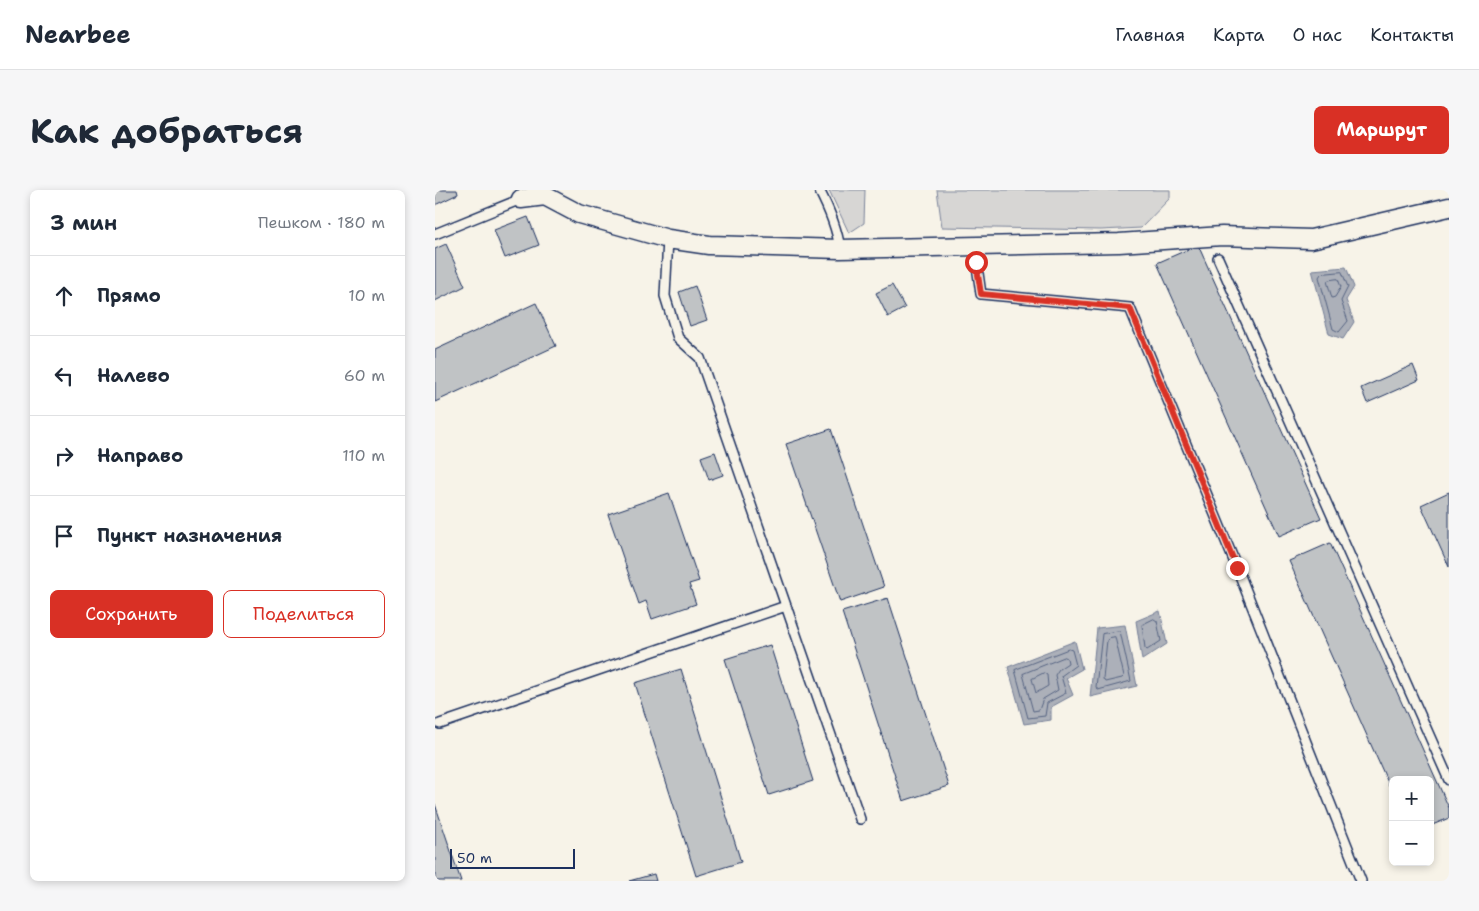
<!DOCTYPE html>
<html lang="ru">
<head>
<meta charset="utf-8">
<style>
  :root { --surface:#fff; --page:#f6f6f7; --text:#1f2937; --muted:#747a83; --line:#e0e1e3; --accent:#d93025 }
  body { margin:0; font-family:"Shantell Sans",sans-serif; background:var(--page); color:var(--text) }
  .controls { position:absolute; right:15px; bottom:15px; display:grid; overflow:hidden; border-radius:8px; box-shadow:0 2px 8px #0003 }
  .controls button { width:45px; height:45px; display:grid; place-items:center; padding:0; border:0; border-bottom:1px solid var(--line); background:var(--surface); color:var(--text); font:25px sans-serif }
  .scale { position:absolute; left:15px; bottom:12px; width:125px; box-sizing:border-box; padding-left:5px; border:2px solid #1b2f5e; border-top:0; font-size:14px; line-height:18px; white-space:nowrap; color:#1b2f5e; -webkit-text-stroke:4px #f7f3e8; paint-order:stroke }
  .stop { position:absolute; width:15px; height:15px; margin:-11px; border:4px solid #d93025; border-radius:50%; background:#fff }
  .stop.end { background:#d93025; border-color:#fff; box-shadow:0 1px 5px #0008 }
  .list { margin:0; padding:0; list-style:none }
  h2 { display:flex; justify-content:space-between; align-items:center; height:65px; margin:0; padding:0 20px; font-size:21px }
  h2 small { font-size:16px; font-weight:400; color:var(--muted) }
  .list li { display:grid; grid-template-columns:32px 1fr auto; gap:15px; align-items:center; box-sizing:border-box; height:80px; padding:0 20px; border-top:1px solid var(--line) }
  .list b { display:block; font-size:19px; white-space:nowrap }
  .list em { font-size:16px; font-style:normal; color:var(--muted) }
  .actions { display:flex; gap:10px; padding:15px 20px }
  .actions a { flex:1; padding:11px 0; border:1px solid var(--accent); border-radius:8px; text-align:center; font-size:18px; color:var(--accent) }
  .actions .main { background:var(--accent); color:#fff }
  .icon { flex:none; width:28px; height:28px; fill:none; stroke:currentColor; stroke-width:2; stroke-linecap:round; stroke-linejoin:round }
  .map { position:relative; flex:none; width:1014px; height:691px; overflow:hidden; border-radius:8px }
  header { display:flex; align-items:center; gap:30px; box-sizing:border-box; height:70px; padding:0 25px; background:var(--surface); border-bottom:1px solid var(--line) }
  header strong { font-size:24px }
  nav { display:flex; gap:28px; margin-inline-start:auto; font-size:18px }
  .intro { display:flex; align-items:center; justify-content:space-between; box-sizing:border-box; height:120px; padding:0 30px }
  h1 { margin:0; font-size:35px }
  .button { padding:12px 22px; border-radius:8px; background:var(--accent); color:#fff; font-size:18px; font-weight:700 }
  main { display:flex; gap:30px; padding:0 30px }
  aside { flex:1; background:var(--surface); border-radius:8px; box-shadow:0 2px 8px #0003 }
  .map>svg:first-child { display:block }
  .green { fill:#d7d6d4; stroke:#798299 }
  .water { fill:#acb0b9; stroke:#727c95 }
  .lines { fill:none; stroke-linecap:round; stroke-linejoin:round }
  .shore { stroke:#556382; stroke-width:1 }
  .building { fill:#c0c3c5; stroke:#1b2f5e }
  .service-casing { stroke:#1b2f5e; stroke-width:12 }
  .minor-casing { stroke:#1b2f5e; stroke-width:21 }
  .service { stroke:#f7f3e8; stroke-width:9 }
  .minor { stroke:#f7f3e8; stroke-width:18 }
  .route { stroke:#d93025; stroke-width:6 }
</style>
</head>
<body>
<header>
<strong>Nearbee</strong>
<nav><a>Главная</a><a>Карта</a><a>О нас</a><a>Контакты</a></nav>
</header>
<div class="intro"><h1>Как добраться</h1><a class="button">Маршрут</a></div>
<main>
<aside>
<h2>3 мин<small>Пешком · 180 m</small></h2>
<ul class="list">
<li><svg class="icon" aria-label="ahead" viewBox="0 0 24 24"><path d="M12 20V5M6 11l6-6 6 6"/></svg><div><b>Прямо</b></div><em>10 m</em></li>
<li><svg class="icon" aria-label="left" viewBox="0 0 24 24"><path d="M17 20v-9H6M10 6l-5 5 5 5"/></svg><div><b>Налево</b></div><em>60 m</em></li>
<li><svg class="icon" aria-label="right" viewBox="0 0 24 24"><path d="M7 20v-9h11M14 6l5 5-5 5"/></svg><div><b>Направо</b></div><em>110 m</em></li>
<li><svg class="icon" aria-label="arrive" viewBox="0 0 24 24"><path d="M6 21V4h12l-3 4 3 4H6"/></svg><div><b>Пункт назначения</b></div></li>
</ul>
<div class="actions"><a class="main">Сохранить</a><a>Поделиться</a></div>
</aside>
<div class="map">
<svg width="1014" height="691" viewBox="0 0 1014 691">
  <rect width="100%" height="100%" fill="#f7f3e8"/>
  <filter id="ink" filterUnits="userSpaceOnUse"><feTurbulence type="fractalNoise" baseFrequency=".02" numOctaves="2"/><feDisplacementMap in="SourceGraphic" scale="10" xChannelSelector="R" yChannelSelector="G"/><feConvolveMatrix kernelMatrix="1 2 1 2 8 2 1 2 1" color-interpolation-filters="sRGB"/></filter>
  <g filter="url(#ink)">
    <!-- green -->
    <path class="green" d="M394,0h36l-1,33 -15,10z
      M502,0h233v8l-29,30 -40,2 -159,-3z"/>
    <!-- water -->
    <path class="water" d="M911,77l8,20 -8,13 8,22 -11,17 -14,-5 -17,-64z
      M725,421l7,33 -25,16 -6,-39z
      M690,435l12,61 -47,11 7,-69z
      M640,451l7,28 -16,9 7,17 -22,12v13l-27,4 -16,-57z"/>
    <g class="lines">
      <!-- shore -->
      <path class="shore" d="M907,82l6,15 -7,14 7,20 -9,11 -6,-3 -14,-52 2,-3z
        M903,89l3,8 -6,10 -3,1 -5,-17 2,-1z
        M719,429l3,2 4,20 -14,9 -2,-2 -3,-23z
        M685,441l11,50 -33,9 -2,-3 6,-53z
        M680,447l9,39 -2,2 -17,4 -2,-3 4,-39 2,-2z
        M634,459l3,1 4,15 -15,11 5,17 -19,10 -2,13 -17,2 -13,-48z
        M630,467l2,1 1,5 -9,6 -4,6 3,15 -15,9 -4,11 -6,1 -10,-37z
        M609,483l3,2 1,11 -12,7 -4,-14z"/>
    </g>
    <!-- building -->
    <path class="building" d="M0,0h22l1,4 -23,11z
      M93,27l11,28 -34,13 -11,-28z
      M11,54l19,42 -30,15v-52z
      M763,55l123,273 -42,18 -122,-273z
      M457,95l13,23 -17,9 -12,-24z
      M260,96l12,34 -17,6 -11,-34z
      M101,113l20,43 -121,56v-52z
      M978,175l6,15 -52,23 -6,-15z
      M396,239l53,158 -44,15 -54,-158z
      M280,262l8,23 -14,5 -8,-23z
      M1014,302v75l-28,-62z
      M234,303l30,88 -10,3 7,20 -44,15 -6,-18 -7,3 -31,-90z
      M895,353l119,265v10l-19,8v-46h-37v14l-104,-233z
      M453,408l61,188 -46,15 -61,-189z
      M335,455l43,136 -44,14 -44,-136z
      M246,479l60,193 -45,14 -61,-193z
      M0,614l26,77h-26z
      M219,684l2,7h-27z"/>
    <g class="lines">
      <defs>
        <path id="service" d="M384,0c10,19 18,38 21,59
          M0,44l86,-35
          M233,49l-3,57 13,42 22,20 160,461
          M539,55l7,49 149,14 107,260 124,313
          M783,68l231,522
          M5,534l346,-118"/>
        <path id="minor" d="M86,9l24,-3 34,18 89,25 41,6 131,4 279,-6 103,-7 89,3 138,-32"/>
      </defs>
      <!-- service casing -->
      <use href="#service" class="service-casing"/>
      <!-- minor casing -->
      <use href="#minor" class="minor-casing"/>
      <!-- service -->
      <use href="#service" class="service"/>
      <!-- minor -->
      <use href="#minor" class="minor"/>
    </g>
  </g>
  <g class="lines" filter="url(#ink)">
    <!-- route -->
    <path class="route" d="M541,72l5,32 149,14 107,260"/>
  </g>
</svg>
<div class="controls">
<button>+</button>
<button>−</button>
</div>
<div class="scale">50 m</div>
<div class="stop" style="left:541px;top:72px"></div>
<div class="stop end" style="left:802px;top:378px"></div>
</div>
</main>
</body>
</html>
